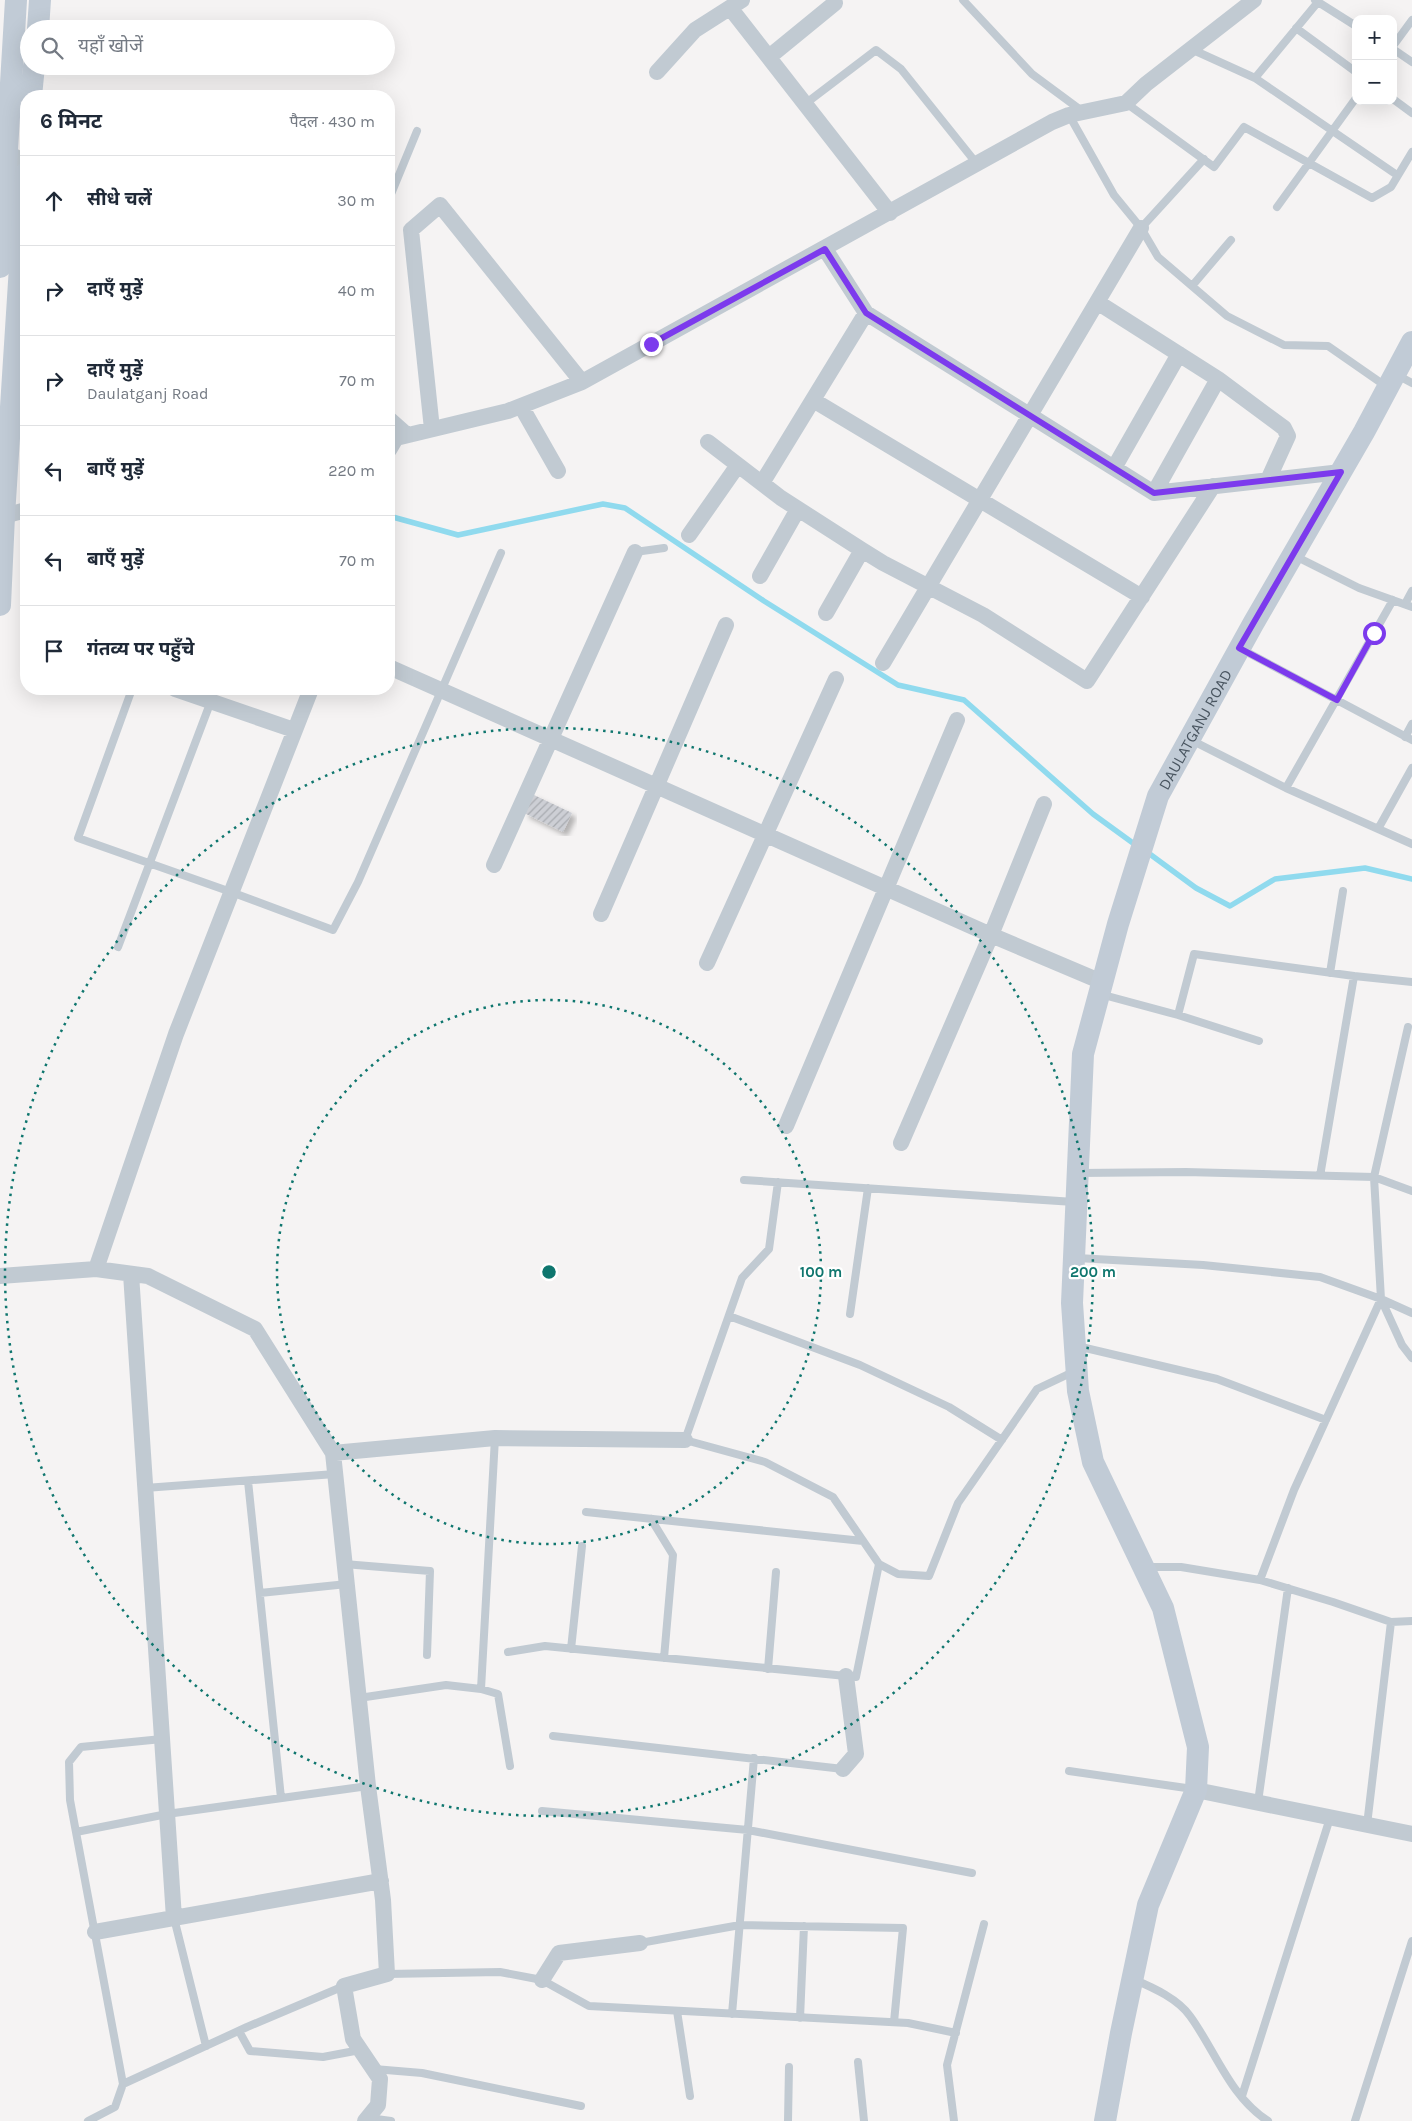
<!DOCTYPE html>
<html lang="hi">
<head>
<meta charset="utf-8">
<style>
  :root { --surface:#fff; --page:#f2f2f3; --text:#1f2937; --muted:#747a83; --line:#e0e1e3 }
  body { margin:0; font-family:Karla,"Noto Sans Devanagari",sans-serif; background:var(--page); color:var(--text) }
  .controls { position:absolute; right:15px; top:15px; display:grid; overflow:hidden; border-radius:10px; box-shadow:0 5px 20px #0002 }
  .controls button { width:45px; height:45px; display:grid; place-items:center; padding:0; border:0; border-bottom:1px solid var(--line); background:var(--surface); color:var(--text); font:25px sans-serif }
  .stop { position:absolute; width:15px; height:15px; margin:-11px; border:4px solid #7c3aed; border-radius:50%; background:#fff }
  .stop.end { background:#7c3aed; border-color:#fff; box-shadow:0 1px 5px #0008 }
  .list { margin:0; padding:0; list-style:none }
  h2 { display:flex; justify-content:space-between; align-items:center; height:65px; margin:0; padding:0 20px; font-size:21px }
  h2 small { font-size:16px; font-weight:400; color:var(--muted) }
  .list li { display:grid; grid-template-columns:32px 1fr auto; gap:15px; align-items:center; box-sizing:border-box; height:90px; padding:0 20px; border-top:1px solid var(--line) }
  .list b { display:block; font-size:19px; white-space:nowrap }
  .list p { margin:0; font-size:16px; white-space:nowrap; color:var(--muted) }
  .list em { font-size:16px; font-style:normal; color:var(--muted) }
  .icon { flex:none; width:28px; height:28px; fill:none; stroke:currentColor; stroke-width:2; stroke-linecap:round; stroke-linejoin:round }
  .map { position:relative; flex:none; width:1412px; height:2121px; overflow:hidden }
  .search { position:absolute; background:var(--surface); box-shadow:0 5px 20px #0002; left:20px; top:20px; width:375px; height:55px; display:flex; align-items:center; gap:12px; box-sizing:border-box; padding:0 18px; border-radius:28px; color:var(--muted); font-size:19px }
  .panel { position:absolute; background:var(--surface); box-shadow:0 5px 20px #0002; left:20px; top:90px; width:375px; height:605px; border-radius:20px }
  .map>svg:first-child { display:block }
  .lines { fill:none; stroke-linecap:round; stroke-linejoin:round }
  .stream { stroke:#90daee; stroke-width:5.5 }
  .building { fill:url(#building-hatch); filter:url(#shadow) }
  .lane { stroke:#c1cad2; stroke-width:8 }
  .street { stroke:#c1cad2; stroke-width:16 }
  .secondary { stroke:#c1cbd6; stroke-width:22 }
  .route { stroke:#7c3aed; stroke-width:6 }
  .ring { fill:none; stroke:#0f766e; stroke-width:2.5; stroke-dasharray:2.5 5 }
  .labels { text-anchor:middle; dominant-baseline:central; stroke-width:4.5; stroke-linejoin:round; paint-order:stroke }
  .street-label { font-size:16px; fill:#4a5661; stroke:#fff }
  .centre { fill:#0f766e; stroke:#fff; stroke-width:2.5 }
  .ring-label { font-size:15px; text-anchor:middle; font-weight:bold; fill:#0f766e; stroke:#fff; stroke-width:4.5; stroke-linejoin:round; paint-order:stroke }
</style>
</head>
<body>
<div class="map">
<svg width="1412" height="2121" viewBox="0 0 1412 2121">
  <defs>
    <pattern id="building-hatch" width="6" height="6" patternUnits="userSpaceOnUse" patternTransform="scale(1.25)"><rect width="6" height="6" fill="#cdcfd5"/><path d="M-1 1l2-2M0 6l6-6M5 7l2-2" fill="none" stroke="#a8abb0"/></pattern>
    <filter id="shadow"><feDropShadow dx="4.5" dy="4.5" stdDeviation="2.5" flood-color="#0004"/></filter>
  </defs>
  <rect width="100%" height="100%" fill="#f5f3f3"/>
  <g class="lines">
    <!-- stream -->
    <path class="stream" d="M389,516l69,19 145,-31 22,4 139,93 134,84 66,15 129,114 44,32
      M1147,852l49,36 34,18 45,-27 90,-11 47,11"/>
  </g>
  <!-- building -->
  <path class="building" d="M532,794l40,19 -9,19 -39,-19z"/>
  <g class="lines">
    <!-- lane -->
    <path class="lane" d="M963,0l69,74 50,37
      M1315,0l41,26
      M1296,28l60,44
      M1393,46l19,-26
      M1191,49l64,29 142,97
      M1393,49l19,13
      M1255,78l63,-76
      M1393,99l19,14
      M1126,103l88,64 30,-40 128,71 19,-11 21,-35
      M805,104l71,-54 25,19 76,95
      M1069,115l45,80 27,33 17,29 69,59 57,29 44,1 59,41
      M389,199l28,-68
      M1277,207l79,-109
      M1141,228l63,-69
      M1192,286l39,-46
      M1397,375l15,8
      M635,552l29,-4
      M1295,556l64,32 53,19
      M1405,604l7,-13
      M1241,649l171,91
      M132,689l-54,149 153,54 102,38 25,-48 143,-329
      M1405,737l7,-13
      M1191,740l95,48 126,56
      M1286,788l107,-188
      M1378,829l34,-61
      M118,947l93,-246
      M1330,973l13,-82
      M1100,994l78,21 81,26
      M1178,1015l16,-61 160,22 58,6
      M1408,1027l-34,150 7,122 21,46 10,13
      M1079,1173l107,-1 188,5 38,14
      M1320,1176l34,-200
      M744,1180l330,22
      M778,1182l-9,67 -27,29 -57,162 80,22 68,35 46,67 19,10 31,2 29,-73 79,-114 38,-18
      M1077,1258l126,7 117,12 61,22 31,14
      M850,1314l18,-126
      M729,1316l131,49 89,42 53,33
      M1077,1346l140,33 109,41
      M248,1481l33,317
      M145,1488l190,-14
      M586,1512l277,29
      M651,1519l22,36 -9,103
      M344,1564l86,7 -3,84
      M1145,1567h36l79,13 73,22 58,20 21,-1
      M1260,1580l34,-90 87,-191
      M260,1593l87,-9
      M571,1649l11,-103
      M508,1652l37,-6 311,31 23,-113
      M768,1669l8,-97
      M481,1689l14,-251
      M359,1698l87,-13 35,4 17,5 12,72
      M553,1736l290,33
      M1069,1771l124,18
      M1258,1802l30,-214
      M542,1811l206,19 224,43
      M1367,1825l24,-203
      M76,1832l91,-18 201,-28
      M174,1918l32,128
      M640,1943l100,-18 163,3 -9,94
      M387,1974l113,-2 42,8 47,26 319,17 48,10
      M1135,1980c19,8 43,19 55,36 25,34 40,81 78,105
      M677,2011l13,85
      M732,2014l22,-256
      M800,2018l4,-92
      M239,2031l11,20 73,6 37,-7
      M858,2062l6,59
      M374,2069l48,4 159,33
      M123,2084l124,-57 97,-41
      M1242,2096l88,-278
      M369,2118l22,3
      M88,2121l27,-14 8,-23 -53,-284 -1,-38 12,-15 81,-8
      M788,2121l1,-54
      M954,2121l-7,-56 37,-141
      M1355,2121l57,-180"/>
    <!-- street -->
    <path class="street" d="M731,9l159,204
      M769,57l66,-54
      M657,72l38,-42 47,-30
      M7,153l17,8 2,8
      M825,249l41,64 288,180 187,-21
      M1097,302l121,77 66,49 4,8 -20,44
      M813,400l329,197
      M521,406l37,65
      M389,419l18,16
      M432,429l-21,-199 29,-25 142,177
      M708,442l73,56 81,52 21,13 100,52 104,66 126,-195
      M389,450l7,-12 112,-27 74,-29 470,-260 17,-7 57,-12 20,-19 108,-84
      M1114,468l65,-114
      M762,483l104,-170
      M1154,493l64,-114
      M0,517l26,-7
      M689,535l49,-70
      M760,576l38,-67
      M826,613l36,-63
      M883,663l258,-435
      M389,667l602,268 111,47
      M175,689l119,41
      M494,865l141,-313
      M601,914l125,-289
      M707,963l129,-284
      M786,1126l171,-406
      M901,1143l90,-208 53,-131
      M96,1269l52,7 107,53 78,124 35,333 15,114 4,74 -43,12 9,53 27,40 -2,26 -13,16
      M131,1274l43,644
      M0,1276l96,-7 80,-235 135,-345
      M333,1453l162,-15 190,2
      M843,1769l13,-15 -10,-78
      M1196,1790l216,44
      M95,1932l286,-51
      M542,1980l17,-27 81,-10"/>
    <!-- secondary -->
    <g class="secondary">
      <path d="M38,29l2,-29"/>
      <path d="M31,96l3,-30"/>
      <path d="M0,267l16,-267"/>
      <path d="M0,605l4,-89 22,-343"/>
      <path id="s1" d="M1105,2121l16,-88 27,-128 48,-115 2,-43 -35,-139 -70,-146 -15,-71 -6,-88 11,-249 35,-130 40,-128 95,-172 111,-192 48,-90"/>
    </g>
  </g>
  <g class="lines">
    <!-- route -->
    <path class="route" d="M651,344l174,-95 41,64 288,180 187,-21 -102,176 98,52 37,-67"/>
  </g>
  <!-- distance rings -->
  <g class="ring">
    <circle cx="549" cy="1272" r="272"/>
    <circle cx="549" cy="1272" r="544"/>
  </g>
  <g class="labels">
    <!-- street labels -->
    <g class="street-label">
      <text stroke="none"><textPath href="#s1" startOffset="1448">DAULATGANJ ROAD</textPath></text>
    </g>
  </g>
  <circle cx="549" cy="1272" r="8" class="centre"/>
  <g class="ring-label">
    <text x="821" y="1277">100 m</text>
    <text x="1093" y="1277">200 m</text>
  </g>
</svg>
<div class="controls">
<button>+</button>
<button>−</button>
</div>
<div class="stop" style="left:1374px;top:633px"></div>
<div class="stop end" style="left:651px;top:344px"></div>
<div class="search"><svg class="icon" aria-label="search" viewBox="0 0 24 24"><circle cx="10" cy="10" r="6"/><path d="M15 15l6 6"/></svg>यहाँ खोजें</div>
<section class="panel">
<h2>6 मिनट<small>पैदल · 430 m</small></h2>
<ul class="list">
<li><svg class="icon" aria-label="ahead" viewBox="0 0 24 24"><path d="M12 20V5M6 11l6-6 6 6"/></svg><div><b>सीधे चलें</b></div><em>30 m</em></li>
<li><svg class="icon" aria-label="right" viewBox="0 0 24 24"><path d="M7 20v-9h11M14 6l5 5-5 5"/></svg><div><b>दाएँ मुड़ें</b></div><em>40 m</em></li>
<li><svg class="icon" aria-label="right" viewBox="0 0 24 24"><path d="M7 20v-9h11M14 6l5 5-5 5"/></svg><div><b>दाएँ मुड़ें</b><p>Daulatganj Road</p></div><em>70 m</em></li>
<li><svg class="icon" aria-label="left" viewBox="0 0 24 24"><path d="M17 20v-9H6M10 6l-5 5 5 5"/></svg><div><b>बाएँ मुड़ें</b></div><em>220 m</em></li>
<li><svg class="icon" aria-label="left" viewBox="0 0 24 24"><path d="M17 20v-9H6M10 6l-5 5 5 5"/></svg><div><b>बाएँ मुड़ें</b></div><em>70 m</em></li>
<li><svg class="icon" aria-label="arrive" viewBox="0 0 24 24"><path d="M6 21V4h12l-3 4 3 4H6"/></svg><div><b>गंतव्य पर पहुँचे</b></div></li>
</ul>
</section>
</div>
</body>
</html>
